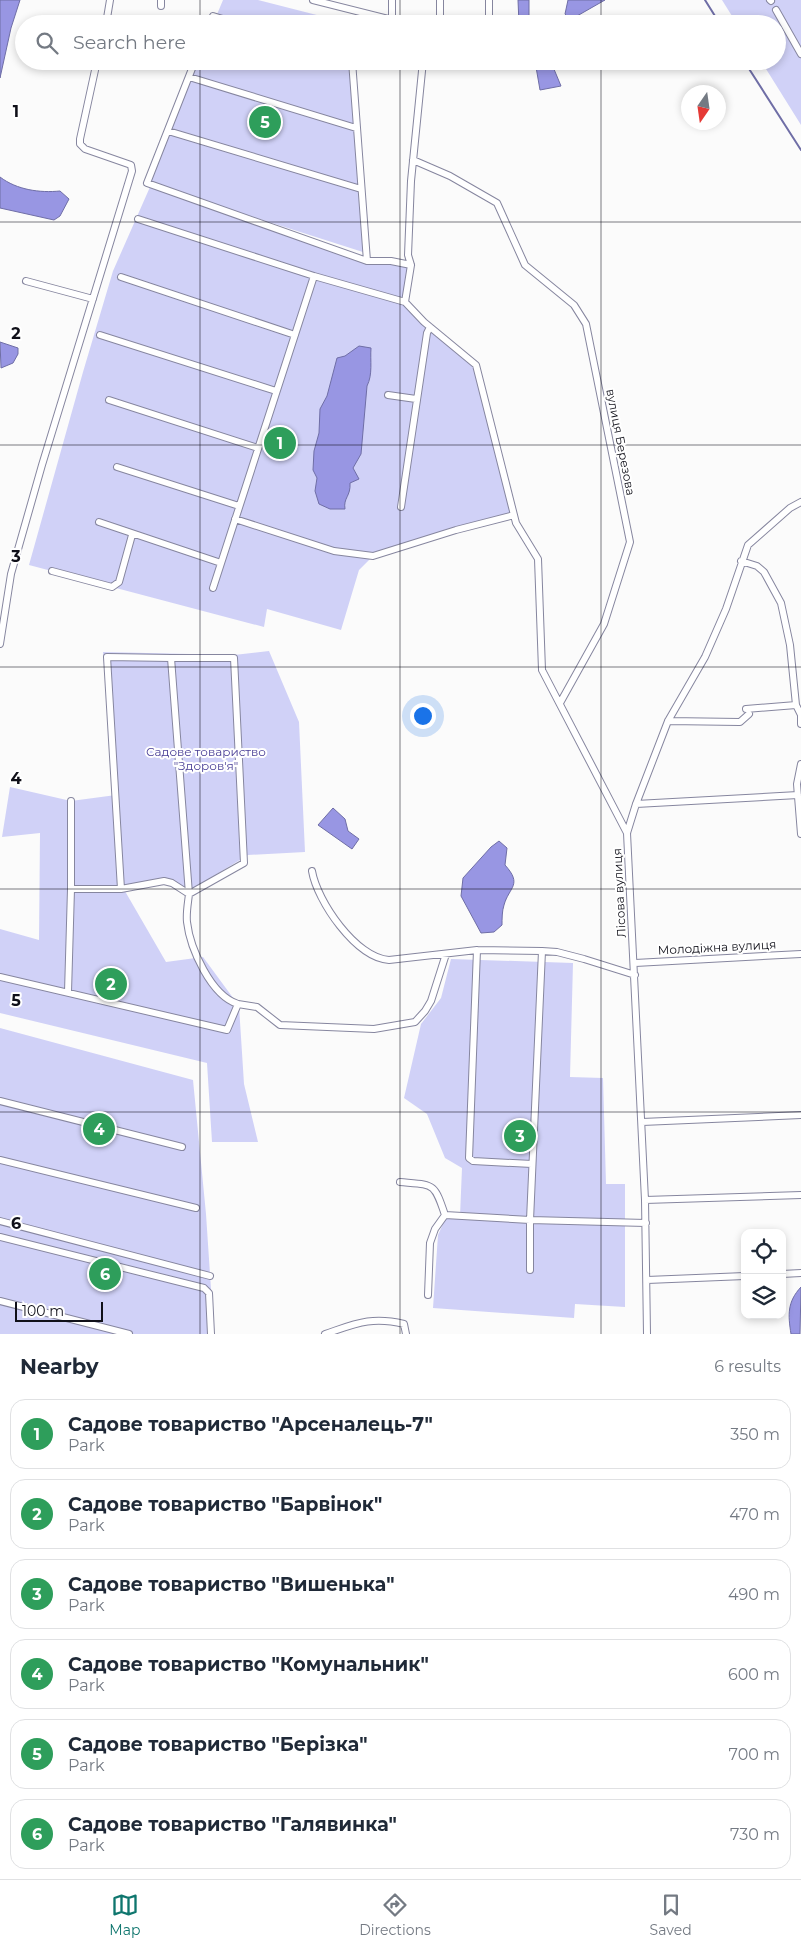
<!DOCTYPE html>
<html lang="en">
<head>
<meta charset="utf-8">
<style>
  :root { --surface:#fff; --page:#f2f2f3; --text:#1f2937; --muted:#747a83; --line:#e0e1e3; --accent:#0f766e }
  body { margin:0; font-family:Montserrat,sans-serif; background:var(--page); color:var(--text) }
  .controls { position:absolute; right:15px; bottom:15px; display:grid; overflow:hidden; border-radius:10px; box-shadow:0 2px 8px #0003 }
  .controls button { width:45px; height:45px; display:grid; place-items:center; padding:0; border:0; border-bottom:1px solid var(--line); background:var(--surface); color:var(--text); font:25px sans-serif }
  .compass { position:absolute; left:681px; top:85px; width:45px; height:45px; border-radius:50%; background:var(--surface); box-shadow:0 2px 8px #0003; rotate:193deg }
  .scale { position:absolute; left:15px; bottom:12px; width:88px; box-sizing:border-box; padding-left:5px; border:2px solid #101019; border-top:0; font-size:14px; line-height:18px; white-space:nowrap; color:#101019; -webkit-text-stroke:4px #fff; paint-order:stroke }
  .you { position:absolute; left:422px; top:715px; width:18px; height:18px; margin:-12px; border:4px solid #fff; border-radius:50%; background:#1a73e8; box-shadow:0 0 0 8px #1a73e833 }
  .badge { display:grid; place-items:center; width:32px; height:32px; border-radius:50%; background:var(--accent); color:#fff; font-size:16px; font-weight:700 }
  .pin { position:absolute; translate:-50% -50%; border:2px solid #fff; box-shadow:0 1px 5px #0006 }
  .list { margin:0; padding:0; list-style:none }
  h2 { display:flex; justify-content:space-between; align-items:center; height:65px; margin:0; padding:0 20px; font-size:21px }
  h2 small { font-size:16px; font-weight:400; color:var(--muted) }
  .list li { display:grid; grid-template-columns:32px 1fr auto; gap:15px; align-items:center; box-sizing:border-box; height:70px; margin:0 10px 10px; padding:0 10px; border:1px solid var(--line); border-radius:15px }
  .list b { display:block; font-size:19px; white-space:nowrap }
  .list p { margin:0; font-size:16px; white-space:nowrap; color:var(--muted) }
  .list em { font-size:16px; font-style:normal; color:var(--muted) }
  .icon { flex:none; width:28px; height:28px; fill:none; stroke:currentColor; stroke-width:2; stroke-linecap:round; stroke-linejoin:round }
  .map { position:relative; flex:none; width:801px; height:1334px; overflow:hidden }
  .search { position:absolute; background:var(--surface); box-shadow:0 2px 8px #0003; left:15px; right:15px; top:15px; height:55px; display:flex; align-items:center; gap:12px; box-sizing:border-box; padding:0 18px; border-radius:28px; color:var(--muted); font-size:19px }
  .sheet { height:545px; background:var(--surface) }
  nav { display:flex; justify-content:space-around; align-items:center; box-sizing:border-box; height:70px; border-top:1px solid var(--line); background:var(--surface); font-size:14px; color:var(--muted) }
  nav a { display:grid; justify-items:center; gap:2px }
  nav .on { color:var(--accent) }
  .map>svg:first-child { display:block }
  .green { fill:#d0d1f7 }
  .water { fill:#9896e3; stroke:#6f6ea6 }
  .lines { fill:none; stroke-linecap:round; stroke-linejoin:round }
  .stream { stroke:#6f6ea6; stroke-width:2 }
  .minor-casing { stroke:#86869f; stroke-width:8 }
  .minor { stroke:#fff; stroke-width:6 }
  .grid { fill:none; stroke:#101019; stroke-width:1; stroke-opacity:0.55 }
  .labels { text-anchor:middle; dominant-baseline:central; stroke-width:4; stroke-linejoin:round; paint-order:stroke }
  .street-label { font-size:12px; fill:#101019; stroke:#fff }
  .park-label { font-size:12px; fill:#463b94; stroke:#fff }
  .grid-label { font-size:16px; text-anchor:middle; font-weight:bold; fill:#101019; stroke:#fff; stroke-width:4; stroke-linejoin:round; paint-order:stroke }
</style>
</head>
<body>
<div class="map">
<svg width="801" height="1334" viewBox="0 0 801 1334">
  <rect width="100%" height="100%" fill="#fbfbfb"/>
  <!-- green -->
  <path class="green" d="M223,0h35l94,24h-139z
    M722,0h79v125l-40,-64h16v-37h-40z
    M197,61h158l11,192 -219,-70z
    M150,187l217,74 44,4 -6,37 71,63 38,150 -141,41 -14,14 -18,60 -74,-21 -3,18 -235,-62 54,-193 30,-101z
    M269,651l30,71 6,130 -57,3 -62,38 -21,-15 -43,8 44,76 37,-5 36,49 5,78 14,58h-46l-5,-79 -207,-50v-84l39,11 1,-107 -38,4 8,-50 61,14 45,-6 -13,-143 131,3z
    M451,959l122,4 -3,114 33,1 3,106h19v123l-50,-3 -1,14 -141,-10 5,-73 9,-20 13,1 2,-48 -17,-10 -18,-44 -23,-16 17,-74 20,-26z
    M0,1028l193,52 13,134 8,120h-214z"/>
  <!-- water -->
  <path class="water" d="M0,0h20l-9,28 -11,50z
    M518,0h11v24h-10z
    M568,0h37l-35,20 -5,-6z
    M551,62l10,24 -21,4 -4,-23z
    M0,177c17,13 40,16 60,14l9,8 -9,17 -6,4 -54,-12z
    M0,342l18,6v6l-5,9 -12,5z
    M359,346l12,2c-1,13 2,26 -4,38l-6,68 -8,14 6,11 -9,4c1,13 -7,15 -5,26h-15l-11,-5 -4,-13 2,-13 -4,-8 1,-19 5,-18 1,-24 7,-13 10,-38 8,-2z
    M333,808l12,11 3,12 11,8 -7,10 -34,-24z
    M499,841l8,7 -2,17c18,20 4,22 -1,40 -2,6 -2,14 -2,20l-8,7 -13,1 -20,-37 2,-18 28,-31z
    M801,1287l-1,47h-9c-3,-19 -4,-32 10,-47z"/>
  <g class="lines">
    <!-- stream -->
    <path class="stream" d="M705,0l15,24
      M744,61l57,89"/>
    <defs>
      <path id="minor" d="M313,0l95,24
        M392,0v20
        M770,0l1,1
        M161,6v-6
        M776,10l25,44
        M106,24l4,-24
        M210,24l3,-8 26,8
        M440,24v-24
        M489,24v-24
        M195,61l-48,122 220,78h24l20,4 -6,37
        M352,61l15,200
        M189,77l167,51
        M168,131l193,58
        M413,160l37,16 47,27 28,62 49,40 12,19 44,218 -26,82 -44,79
        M138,219l176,57 91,26 19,20 52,43 40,158 22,36 4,111 85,163
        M411,265l-3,-10 3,-74 12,-120
        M121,277l174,58
        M26,281l67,18
        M100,335l176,56
        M388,395l28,4
        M109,400l149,48
        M117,467l122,39
        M401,507l26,-174 3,-6
        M235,519l99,32 39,5 83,-26 58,-15
        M99,522l122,41
        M741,561l16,5 7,6 17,31 9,42 6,60 -50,4
        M52,571l60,16 7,-5 13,-47
        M213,588l101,-312
        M0,644l11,-70 31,-109 90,-294 -1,-6 -46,-16 -5,-5v-5l17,-78
        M796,705l5,10v9
        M668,721l72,1 9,-8
        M801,764l-4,20 4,50
        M71,801v88
        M636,804l162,-9
        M312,871c5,30 44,87 77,89l88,-10 65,1 15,1 27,7 51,16
        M121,889l43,-8 8,2 17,11 55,-31 -10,-205h-63l18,236c-1,9 -3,19 -2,28 3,26 24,74 51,82
        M477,950l-8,208 4,3 59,3
        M635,963l166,-9
        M0,977l227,53 11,-26 19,3 23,18 94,4 41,-7 10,-11 6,-10 15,-47
        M68,992l3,-103h50l-14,-232 64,1
        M0,1101l182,46
        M642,1122l159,-7
        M0,1160l196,48
        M400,1182c34,3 34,0 45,33l85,5 116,3
        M645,1200l156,-5
        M0,1221l210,55
        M0,1237l204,51 5,5 2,41
        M530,1270v-50l12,-269
        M782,1274l19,-1
        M647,1280l98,-4
        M428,1295l2,-52 5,-14 10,-14
        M0,1301l129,33
        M325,1334c30,-10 46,-18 79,-10l2,10
        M647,1334l-2,-134 -18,-367 9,-29 32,-83 37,-64 21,-48 22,-64 42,-37 11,-6"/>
    </defs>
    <!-- minor casing -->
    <use href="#minor" class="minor-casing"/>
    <!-- minor -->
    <use href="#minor" class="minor"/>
  </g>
  <!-- grid -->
  <path class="grid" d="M200,0v24M400,0v24M601,0v24M200,61v1273M400,61v1273M601,61v1273M0,222h801M0,445h801M0,667h801M0,889h801M0,1112h801"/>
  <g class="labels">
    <!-- street labels -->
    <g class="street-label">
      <text transform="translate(621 442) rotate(79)">вулиця Березова</text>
      <text transform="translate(619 893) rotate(-93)">Лісова вулиця</text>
      <text transform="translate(717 947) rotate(-3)">Молодіжна вулиця</text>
    </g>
    <!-- park labels -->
    <g class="park-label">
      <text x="206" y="751">Садове товариство<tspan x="206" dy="14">"Здоров'я"</tspan></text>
    </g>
  </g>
  <g class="grid-label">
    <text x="16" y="117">1</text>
    <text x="16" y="339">2</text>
    <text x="16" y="562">3</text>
    <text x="16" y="784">4</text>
    <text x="16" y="1006">5</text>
    <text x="16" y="1229">6</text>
  </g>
</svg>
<div class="controls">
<button><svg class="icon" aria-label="locate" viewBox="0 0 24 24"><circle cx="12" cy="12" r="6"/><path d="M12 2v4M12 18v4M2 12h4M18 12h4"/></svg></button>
<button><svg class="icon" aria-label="layers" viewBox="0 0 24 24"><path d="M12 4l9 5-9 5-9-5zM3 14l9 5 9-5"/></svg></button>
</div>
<svg class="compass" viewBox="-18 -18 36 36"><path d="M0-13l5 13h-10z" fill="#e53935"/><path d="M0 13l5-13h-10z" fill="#747a83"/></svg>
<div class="scale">100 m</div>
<div class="you"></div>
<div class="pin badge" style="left:280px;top:443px;background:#2e9e5b">1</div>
<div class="pin badge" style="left:111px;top:984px;background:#2e9e5b">2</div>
<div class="pin badge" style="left:520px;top:1136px;background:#2e9e5b">3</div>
<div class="pin badge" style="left:99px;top:1129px;background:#2e9e5b">4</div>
<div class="pin badge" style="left:265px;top:122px;background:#2e9e5b">5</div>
<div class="pin badge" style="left:105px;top:1274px;background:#2e9e5b">6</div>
<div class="search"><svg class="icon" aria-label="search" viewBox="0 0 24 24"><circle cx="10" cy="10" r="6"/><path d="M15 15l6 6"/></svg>Search here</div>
</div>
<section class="sheet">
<h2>Nearby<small>6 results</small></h2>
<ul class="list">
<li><span class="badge" style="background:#2e9e5b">1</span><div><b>Садове товариство &quot;Арсеналець-7&quot;</b><p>Park</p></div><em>350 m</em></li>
<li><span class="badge" style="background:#2e9e5b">2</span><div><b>Садове товариство &quot;Барвінок&quot;</b><p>Park</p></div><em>470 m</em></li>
<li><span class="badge" style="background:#2e9e5b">3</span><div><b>Садове товариство &quot;Вишенька&quot;</b><p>Park</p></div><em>490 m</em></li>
<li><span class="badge" style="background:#2e9e5b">4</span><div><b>Садове товариство &quot;Комунальник&quot;</b><p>Park</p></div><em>600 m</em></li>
<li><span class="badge" style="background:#2e9e5b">5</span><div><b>Садове товариство &quot;Берізка&quot;</b><p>Park</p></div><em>700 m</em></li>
<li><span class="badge" style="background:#2e9e5b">6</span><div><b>Садове товариство &quot;Галявинка&quot;</b><p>Park</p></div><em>730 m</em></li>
</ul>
</section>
<nav>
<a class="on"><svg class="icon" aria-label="map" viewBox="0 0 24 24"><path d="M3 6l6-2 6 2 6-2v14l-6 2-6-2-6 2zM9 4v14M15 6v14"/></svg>Map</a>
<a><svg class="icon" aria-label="directions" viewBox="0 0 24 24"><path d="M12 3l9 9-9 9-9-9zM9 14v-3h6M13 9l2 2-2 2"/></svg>Directions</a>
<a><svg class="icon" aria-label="saved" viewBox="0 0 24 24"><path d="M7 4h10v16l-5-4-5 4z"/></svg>Saved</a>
</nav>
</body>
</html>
